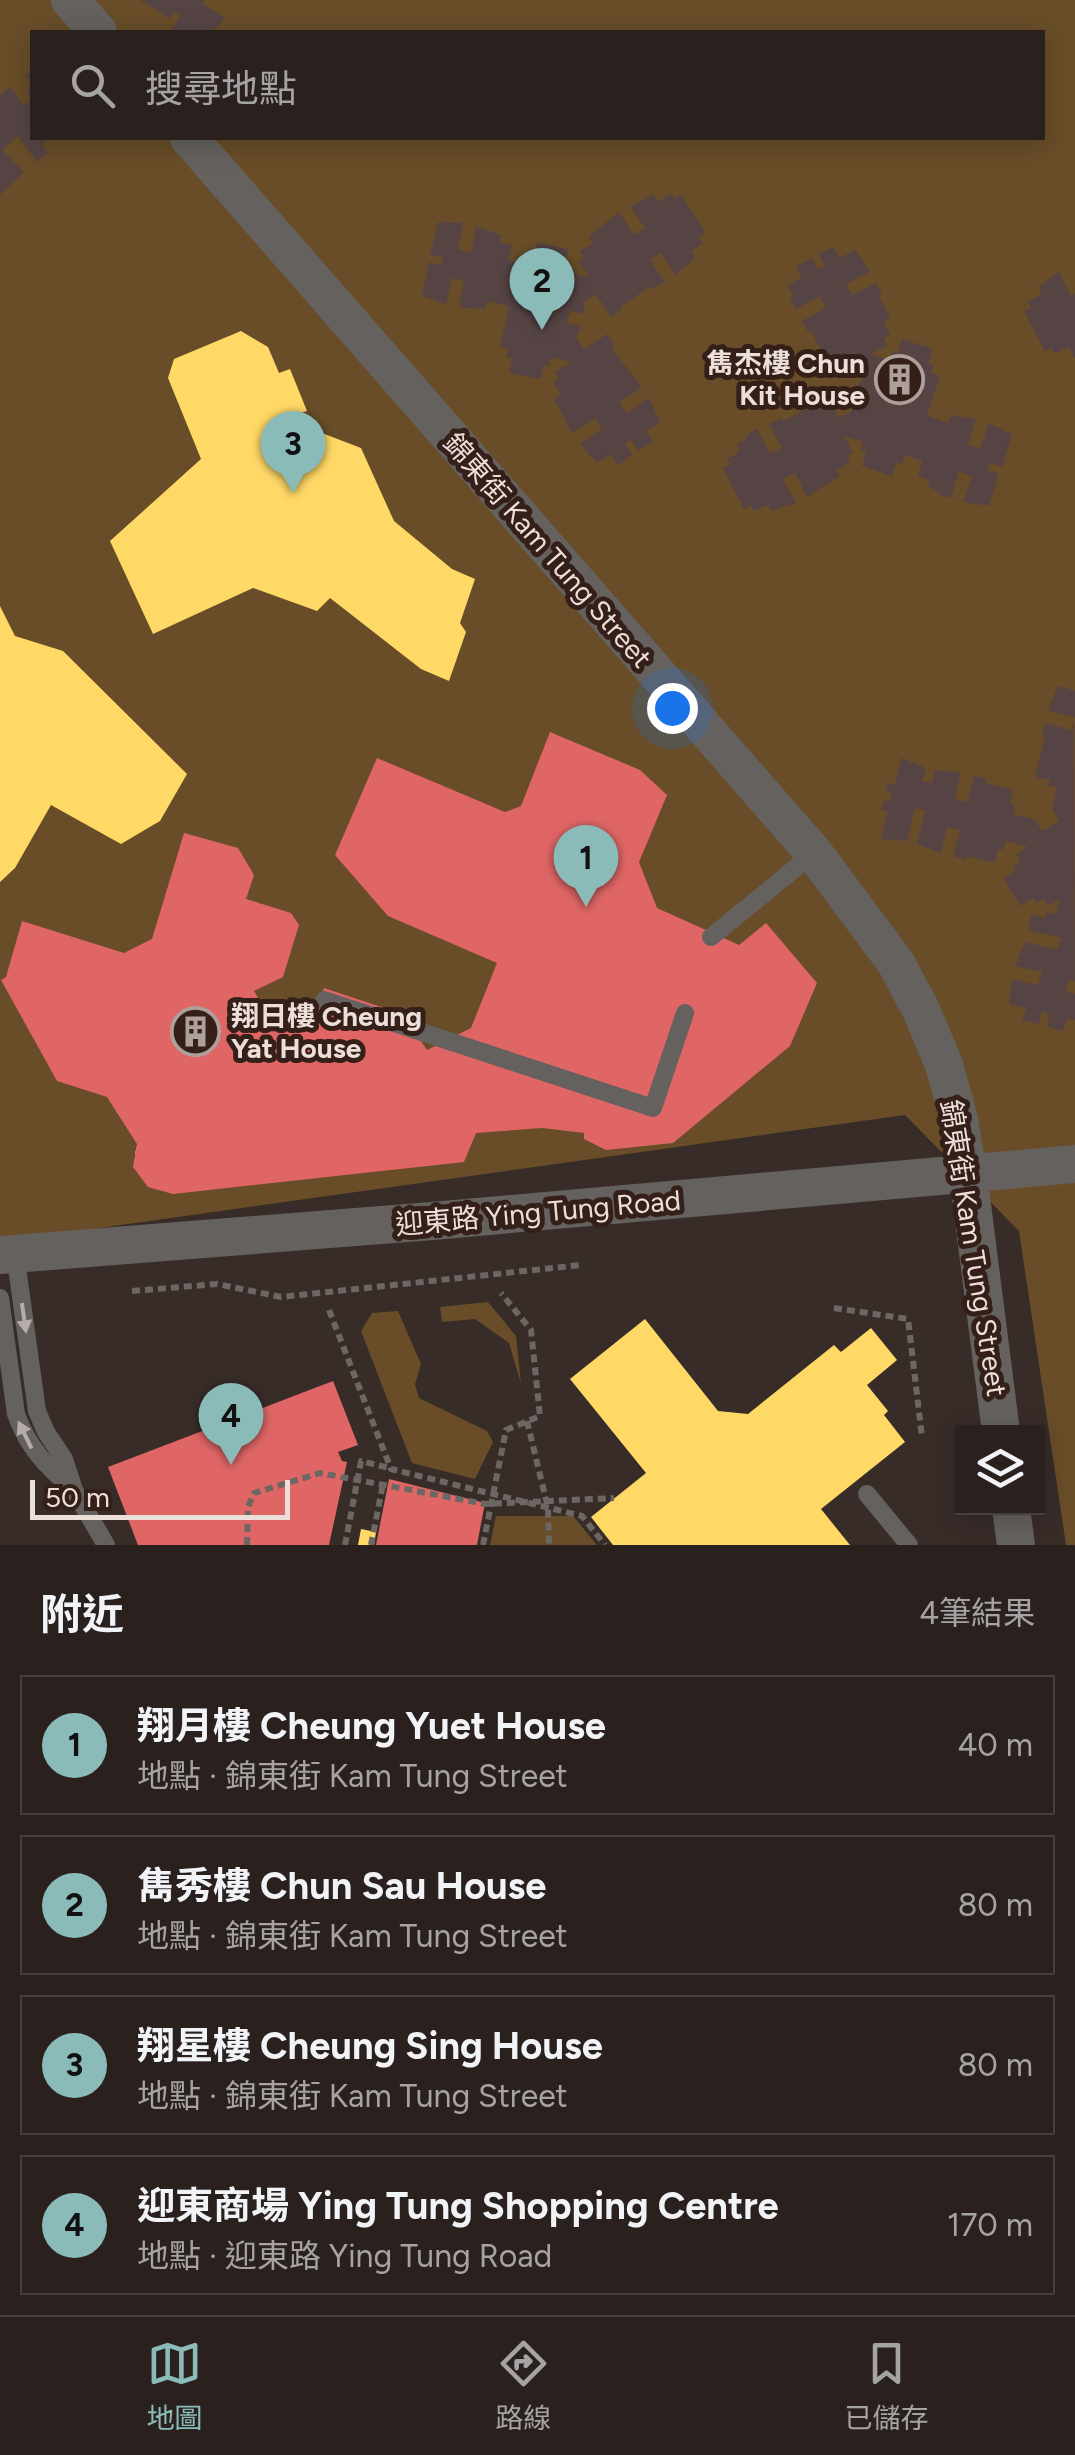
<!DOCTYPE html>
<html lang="zh-TW">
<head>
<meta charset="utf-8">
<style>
  :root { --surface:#2a211f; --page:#362e2c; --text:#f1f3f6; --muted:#a5a3a4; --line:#463e3d; --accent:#8bbbb9 }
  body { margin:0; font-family:Figtree,"Noto Sans TC",sans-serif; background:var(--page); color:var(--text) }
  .controls { position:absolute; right:30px; bottom:30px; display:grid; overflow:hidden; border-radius:0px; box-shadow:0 5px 25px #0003 }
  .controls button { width:90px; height:90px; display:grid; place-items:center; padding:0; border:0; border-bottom:2px solid var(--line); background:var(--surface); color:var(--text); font:50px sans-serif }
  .scale { position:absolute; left:30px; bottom:25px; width:260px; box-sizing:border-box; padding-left:10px; border:5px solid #ecded9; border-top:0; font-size:28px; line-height:35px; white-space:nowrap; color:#ecded9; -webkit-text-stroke:8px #341f19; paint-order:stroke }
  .you { position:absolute; left:672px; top:708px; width:35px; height:35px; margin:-25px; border:8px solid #fff; border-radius:50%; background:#1a73e8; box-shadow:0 0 0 15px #1a73e833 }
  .badge { display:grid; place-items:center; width:65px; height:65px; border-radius:50%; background:var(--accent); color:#111; font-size:32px; font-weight:700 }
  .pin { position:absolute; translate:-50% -82px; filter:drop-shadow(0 2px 5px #0008) }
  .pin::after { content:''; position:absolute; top:52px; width:35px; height:30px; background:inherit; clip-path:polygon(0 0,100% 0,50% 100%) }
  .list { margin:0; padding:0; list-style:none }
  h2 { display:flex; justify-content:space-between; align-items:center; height:130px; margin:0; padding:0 40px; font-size:42px }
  h2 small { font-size:32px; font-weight:400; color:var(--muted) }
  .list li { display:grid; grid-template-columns:65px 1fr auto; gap:30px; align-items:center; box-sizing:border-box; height:140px; margin:0 20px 20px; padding:0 20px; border:2px solid var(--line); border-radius:0px }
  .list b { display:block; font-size:38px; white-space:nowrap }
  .list p { margin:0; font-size:32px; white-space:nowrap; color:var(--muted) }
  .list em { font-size:32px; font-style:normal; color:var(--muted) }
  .icon { flex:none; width:55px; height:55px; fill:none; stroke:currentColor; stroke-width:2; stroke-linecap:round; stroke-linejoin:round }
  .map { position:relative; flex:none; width:1075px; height:1545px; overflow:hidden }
  .search { position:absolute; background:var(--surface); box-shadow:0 5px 25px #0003; left:30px; right:30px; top:30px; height:110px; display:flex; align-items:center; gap:25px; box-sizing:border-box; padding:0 35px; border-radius:0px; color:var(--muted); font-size:38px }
  .sheet { height:770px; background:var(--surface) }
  nav { display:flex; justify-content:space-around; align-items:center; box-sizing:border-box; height:140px; border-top:2px solid var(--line); background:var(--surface); font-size:28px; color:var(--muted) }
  nav a { display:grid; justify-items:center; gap:5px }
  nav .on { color:var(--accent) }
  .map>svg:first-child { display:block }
  .green { fill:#684d28; fill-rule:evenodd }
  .homes { fill:#ffd966 }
  .shops { fill:#e06666 }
  .building { fill:#564444 }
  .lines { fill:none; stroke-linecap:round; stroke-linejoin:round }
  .path { stroke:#6d6764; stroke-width:6; stroke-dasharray:8 5; stroke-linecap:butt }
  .lane { stroke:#65615e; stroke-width:18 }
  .street { stroke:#65615e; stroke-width:38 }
  .path-bridge { stroke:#6d6764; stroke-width:6; stroke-dasharray:8 5; stroke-linecap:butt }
  .oneway { fill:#b6aca8 }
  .labels { text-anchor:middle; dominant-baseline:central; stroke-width:10; stroke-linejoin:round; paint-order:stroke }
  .poi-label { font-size:28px; font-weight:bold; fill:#ecded9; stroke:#341f19; text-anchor:end }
  .street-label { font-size:28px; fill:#ecded9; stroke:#341f19 }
</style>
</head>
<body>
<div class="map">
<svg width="1075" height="1545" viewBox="0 0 1075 1545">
  <rect width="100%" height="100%" fill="#382c29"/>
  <!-- green -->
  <path class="green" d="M0,0h1075v1545h-9l-47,-314 -114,-116 -905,127zM32,32h1010v106h-1010z
    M488,1302l28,34 5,48 -12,-41 -34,-24 -33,3 -2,-15z
    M398,1311l23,53 -6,20 4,14 68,33 6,11 -18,37 -63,-16 -51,-132 11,-18z
    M496,1516h77l24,29h-107z"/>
  <!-- homes -->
  <path class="homes" d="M241,331l27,16 11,26 11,-4 17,42 -9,3 3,11 60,23 33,73 58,48 23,10 -15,44 6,9 -17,49 -28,-12 -91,-71 -13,13 -64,-23 -100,46 -43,-93 91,-82 -33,-81 6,-19z
    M0,606l15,30 48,15 124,123 -27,47 -39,23 -70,-39 -36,63 -15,14z
    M598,762l60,25 -6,15 -13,-5 -2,5 -9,-4 -5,12 21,10 -16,36 -13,-5 -3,5 -7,-3 -3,7 8,19 10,-4 1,5 14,-5 11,29 -12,5 1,5 -9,4 5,12 8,4 4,-8 6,3 5,-13 39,17 -9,20 10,5 10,-21 24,11 -9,20 11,5 9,-20 24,10 -9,21 10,4 9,-20 28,12 -30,69 -28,-12 9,-21 -11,-4 -9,21 -24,-11 9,-20 -11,-5 -9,20 -24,-10 9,-21 -10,-5 -10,21 -38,-17 6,-13 -6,-2 3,-7 -11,-6 -21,9 -5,11 13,5 -4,9 5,1 -12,26 -20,-9 -5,10 21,9 -11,25 -17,-8 -5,10 -14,-6 2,-4 -18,-8 3,-6 -20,-9 21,-50 13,6 3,-5 7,3 5,-9 -8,-18 -9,4 -3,-5 -12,5 -12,-29 13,-5 -2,-5 9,-4 -4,-10 -10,-5 -3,8 -6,-3 -6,13 -38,-16 9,-21 -11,-5 -9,21 -24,-10 9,-21 -11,-5 -9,20 -24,-10 9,-21 -11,-4 -9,21 -27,-13 30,-69 28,12 -9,21 10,4 9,-20 24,11 -9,20 12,5 8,-21 25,10 -9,21 10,5 9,-20 39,16 -6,13 6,3 -3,7 25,11 10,-4 -4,-11 4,-10 -12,-6 3,-8 -4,-3 11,-24 21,8 4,-11 -20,-8 10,-24 9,4z
    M195,884l63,19 -5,15 -12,-4 -3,6 -9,-3 -4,12 22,7 -11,39 -14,-4 -2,5 -8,-2 -2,7 10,18 9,-5 3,5 12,-7 15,28 -12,6 3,5 -9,5 6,11 9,3 3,-7 6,2 4,-14 40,12 -7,22 11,3 7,-21 25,7 -6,22 11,3 6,-21 26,8 -7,21 11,3 7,-21 29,9 -23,72 -28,-8 6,-22 -11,-4 -6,22 -26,-8 7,-21 -11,-4 -7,22 -25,-8 6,-22 -11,-3 -7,22 -40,-13 5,-14 -7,-1 3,-8 -12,-4 -20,11 -3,12 13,3 -3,9 5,2 -8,26 -22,-7 -3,11 21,7 -8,25 -18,-5 -3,11 -15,-5 2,-5 -19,-5 2,-7 -21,-6 16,-52 13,4 2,-5 8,2 3,-10 -9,-16 -9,4 -3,-4 -12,6 -15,-27 12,-7 -2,-5 9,-5 -6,-10 -11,-3 -2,8 -6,-2 -5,14 -39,-12 6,-22 -11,-3 -7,21 -25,-8 3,-10 -26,-7 2,-6 -7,-2 12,-42 8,2 1,-6 27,8 2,-9 25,8 -6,21 11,3 7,-21 40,12 -5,14 7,2 -3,8 27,8 10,-5 -5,-11 3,-10 -13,-4 3,-9 -5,-2 8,-26 21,7 4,-12 -22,-6 8,-25 10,2z
    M645,1319l73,92 30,3 86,-69 7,7 30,-24 26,32 -30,25 21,26 -4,4 21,27 -84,67 29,36h-237l-22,-28 55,-44 -76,-94z
    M361,1529l15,3 -2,13h-16z
    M395,1532l13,3 -1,3 30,7h-44z"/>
  <!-- shops -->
  <path class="shops" d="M550,732l90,38 27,25 -28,67 18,46 82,37 27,-22 51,60 -27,63 -117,97 -67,7 -22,-11v-6l-42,-5 -66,5 -12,29 -291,32 -25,-7 -15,-20 4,-23 -30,-47 -50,-16 -56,-101 5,-3 16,-56 102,32 28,-14 32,-106 54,15 16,27 -8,24 45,14 8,12 -16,52 -29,14 14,24 44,12 12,-39 78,26 25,36 44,-22 26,-65 -109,-47 -53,-61 42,-97 128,54 16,-6z
    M333,1381l25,64 -20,7 4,9 5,1 -18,83h-191l-30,-78z
    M389,1479l96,24 -8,42h-101z"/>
  <!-- building -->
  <path class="building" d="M140,0h65l-2,4 21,13 -7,12 -5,-2 -3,5h-39l11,-16 -7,-4 -4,7z
    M32,71v67h18l-8,6 6,9 -11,9 -19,-26 -16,14 22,22 -24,23v-100l10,-8 14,19 8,-7 -6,-8 6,-5 -7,-10z
    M670,193l5,6 6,-4 25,38 -7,4 4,6 -12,8 4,7 -20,17 -15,-23 -10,8 15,22 -12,7 -2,-3 -31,21 2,2 -11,8 -15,-23 -12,8v12l-14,-3 -3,12 15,3 -6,11 8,12 23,-15 7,11 -3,2 31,41 -23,14 8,11 22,-15 11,24 -14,9 7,10 -15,10 -7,-11 -6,4 7,11 -14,10 -7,-11 -14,9 -17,-19 22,-15 -7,-11 -23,15 -18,-34 7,-5 -8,-12 6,-4 -4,-6 16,-10 -20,-5 -2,9 -6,-1 -2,14 -32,-6 3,-15 -6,-1 2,-9 -8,-1 9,-41 -22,-5 -2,8 -26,-2 5,-26 -12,-3 -6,26 -24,-8 7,-34 12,3 2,-8 -13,-2 8,-33 25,1 -5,27 13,3 5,-27 25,9 -2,7 13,3 -4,16 18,3 2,-8 6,1 3,-15 31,7 -3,14 6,1 -2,9 20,4 -11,-16 6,-4 -4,-6 13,-8 -4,-6 30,-25 15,23 11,-7 -15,-22 23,-11 5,7z
    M834,247l6,11 15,-8 15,22 -24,12 6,11 24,-12 6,12 -3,1 11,23 -6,3 6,14 -6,3 3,7 -16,8 18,6 4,-9 5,2 4,-14 31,10 -5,14 6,2 -3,8 9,3 -13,40 21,7 3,-8 25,4 -8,26 12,4 9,-26 23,12 -10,32 -12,-4 -3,7 12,4 -10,32 -26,-4 9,-26 -13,-4 -8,26 -13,-4 1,-3 -12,-4 3,-7 -12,-4 4,-15 -17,-6 -3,9 -5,-2 -5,14 -30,-10 4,-14 -5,-1 2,-9 -19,-6 9,17 -6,3 3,6 -14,8 4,6 -33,21 -12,-24 -12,6 13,24 -25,8 -3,-6 -14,6 -3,-6 -7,4 -21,-41 7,-3 -3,-6 13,-7 -3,-8 10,-5 -1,-3 11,-7 13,24 12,-5 -13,-24 12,-6 2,3 33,-17 -1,-3 11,-7 13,24 12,-6 2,-12 13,4 4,-11 -14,-5 7,-10 -7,-13 -24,13 -7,-12 3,-2 -17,-33 -3,1 -6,-11 24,-13 -6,-11 -24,12 -6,-12 3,-1 -5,-11 14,-8 -6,-11 16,-8 6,11 7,-3 -6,-12z
    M1059,272l12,24 4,-2v65l-6,-12 -14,7 -3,-6 -7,3 -21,-40 7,-3 -3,-7 14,-6 -4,-8z
    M1058,686l17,5v26l-27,-6z
    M1074,721l1,260 -6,-2 -3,13 9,2v26l-8,-2 -4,13 -16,-5 3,-12 -8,-2 -3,12 -17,-4 4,-12 -17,-4 3,-25 26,6 4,-13 -27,-6 10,-24 33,8 3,-12 -33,-8 3,-16 15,4 1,-6 9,2 4,-15 -12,7 -4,-7 -8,4 -3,-5 -13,8 -16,-28 12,-7 -3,-5 8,-4 -5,-8 12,-7 -22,-6 -2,9 -6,-1 -3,14 -28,-7 -1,4 -13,-4 7,-26 -13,-3 -6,26 -24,-9 8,-34 -10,-2 -8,33 -26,-2 7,-27 -7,-2 3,-9 6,1 2,-8 -6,-1 2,-10 7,2 6,-27 25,10 -4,13 10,2 3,-13 26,3 -6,26 12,3 7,-26 13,3 -2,4 28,7 -3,14 5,1 -2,9 22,6 7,11 17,-10 -7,-12 5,-22 -9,-1 2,-6 -15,-3 10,-40 -3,-1 3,-13 26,7z"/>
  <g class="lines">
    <!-- path -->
    <path class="path" d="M132,1291l85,-7 64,13 300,-32
      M834,1308l74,11 14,118
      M329,1310l62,159 191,47 23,29
      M527,1421l21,87 1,37
      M345,1545l16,-84 28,7
      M371,1545l12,-61
      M483,1545l23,-115 34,-14 -9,-86 -30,-37"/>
    <!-- lane -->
    <path class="lane" d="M711,937l103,-84
      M324,1000l329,108 32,-95
      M15,1253l22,158 9,21 18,27 10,31 32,55
      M0,1298l16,116c12,34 31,53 58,76
      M867,1494l42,51"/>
    <!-- street -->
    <path class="street" d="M70,0l28,32
      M189,138l625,715 82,110 26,49 22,53 15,54 9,55 33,258
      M0,1255l432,-34 643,-57
      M1011,1508l5,37"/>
    <!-- path-bridge -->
    <path class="path-bridge" d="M247,1545l1,-38 6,-14 66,-20 165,31 129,-6"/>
  </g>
  <!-- one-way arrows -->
  <defs><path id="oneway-solid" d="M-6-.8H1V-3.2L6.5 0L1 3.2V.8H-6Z" transform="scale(2.5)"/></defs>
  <g class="oneway">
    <use href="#oneway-solid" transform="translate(24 1318) rotate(82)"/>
    <use href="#oneway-solid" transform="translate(25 1435) rotate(-116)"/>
  </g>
  <!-- icons -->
  <defs>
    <symbol id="building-ring" viewBox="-11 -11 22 22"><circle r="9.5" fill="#341f19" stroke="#ada09b" stroke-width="1.5"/><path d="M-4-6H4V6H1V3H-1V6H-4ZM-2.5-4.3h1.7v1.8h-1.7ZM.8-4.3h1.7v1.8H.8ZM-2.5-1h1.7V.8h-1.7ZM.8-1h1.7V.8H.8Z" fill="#ada09b"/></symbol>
  </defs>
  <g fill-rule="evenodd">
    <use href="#building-ring" x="872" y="352" width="55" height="55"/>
    <use href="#building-ring" x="168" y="1004" width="55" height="55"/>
  </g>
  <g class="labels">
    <!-- poi labels -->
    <g class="poi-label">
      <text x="865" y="363">雋杰樓 Chun<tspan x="865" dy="32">Kit House</tspan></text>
      <text x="231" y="1016" text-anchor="start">翔日樓 Cheung<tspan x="231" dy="32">Yat House</tspan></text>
    </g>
    <!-- street labels -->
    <g class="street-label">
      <text transform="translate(548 550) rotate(49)">錦東街 Kam Tung Street</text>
      <text transform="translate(538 1212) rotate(-5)">迎東路 Ying Tung Road</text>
      <text transform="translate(974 1248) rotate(81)">錦東街 Kam Tung Street</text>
    </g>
  </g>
</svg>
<div class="controls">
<button><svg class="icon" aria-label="layers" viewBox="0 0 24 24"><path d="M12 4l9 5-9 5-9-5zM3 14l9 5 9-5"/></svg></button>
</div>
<div class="scale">50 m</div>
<div class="you"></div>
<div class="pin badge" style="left:586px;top:907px">1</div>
<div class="pin badge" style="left:542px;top:330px">2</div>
<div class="pin badge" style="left:293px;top:493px">3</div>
<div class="pin badge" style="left:231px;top:1465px">4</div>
<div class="search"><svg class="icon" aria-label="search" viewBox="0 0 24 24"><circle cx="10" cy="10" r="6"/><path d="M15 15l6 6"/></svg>搜尋地點</div>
</div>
<section class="sheet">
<h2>附近<small>4筆結果</small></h2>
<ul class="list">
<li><span class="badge">1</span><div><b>翔月樓 Cheung Yuet House</b><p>地點 · 錦東街 Kam Tung Street</p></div><em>40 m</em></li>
<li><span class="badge">2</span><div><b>雋秀樓 Chun Sau House</b><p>地點 · 錦東街 Kam Tung Street</p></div><em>80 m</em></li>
<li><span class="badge">3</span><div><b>翔星樓 Cheung Sing House</b><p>地點 · 錦東街 Kam Tung Street</p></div><em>80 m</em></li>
<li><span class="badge">4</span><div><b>迎東商場 Ying Tung Shopping Centre</b><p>地點 · 迎東路 Ying Tung Road</p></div><em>170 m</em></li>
</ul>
</section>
<nav>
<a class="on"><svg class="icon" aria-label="map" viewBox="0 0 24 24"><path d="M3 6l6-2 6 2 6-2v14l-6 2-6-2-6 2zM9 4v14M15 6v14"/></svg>地圖</a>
<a><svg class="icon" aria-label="directions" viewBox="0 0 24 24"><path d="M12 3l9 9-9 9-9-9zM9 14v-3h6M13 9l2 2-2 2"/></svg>路線</a>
<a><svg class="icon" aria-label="saved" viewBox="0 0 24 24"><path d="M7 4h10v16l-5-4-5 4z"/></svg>已儲存</a>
</nav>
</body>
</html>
